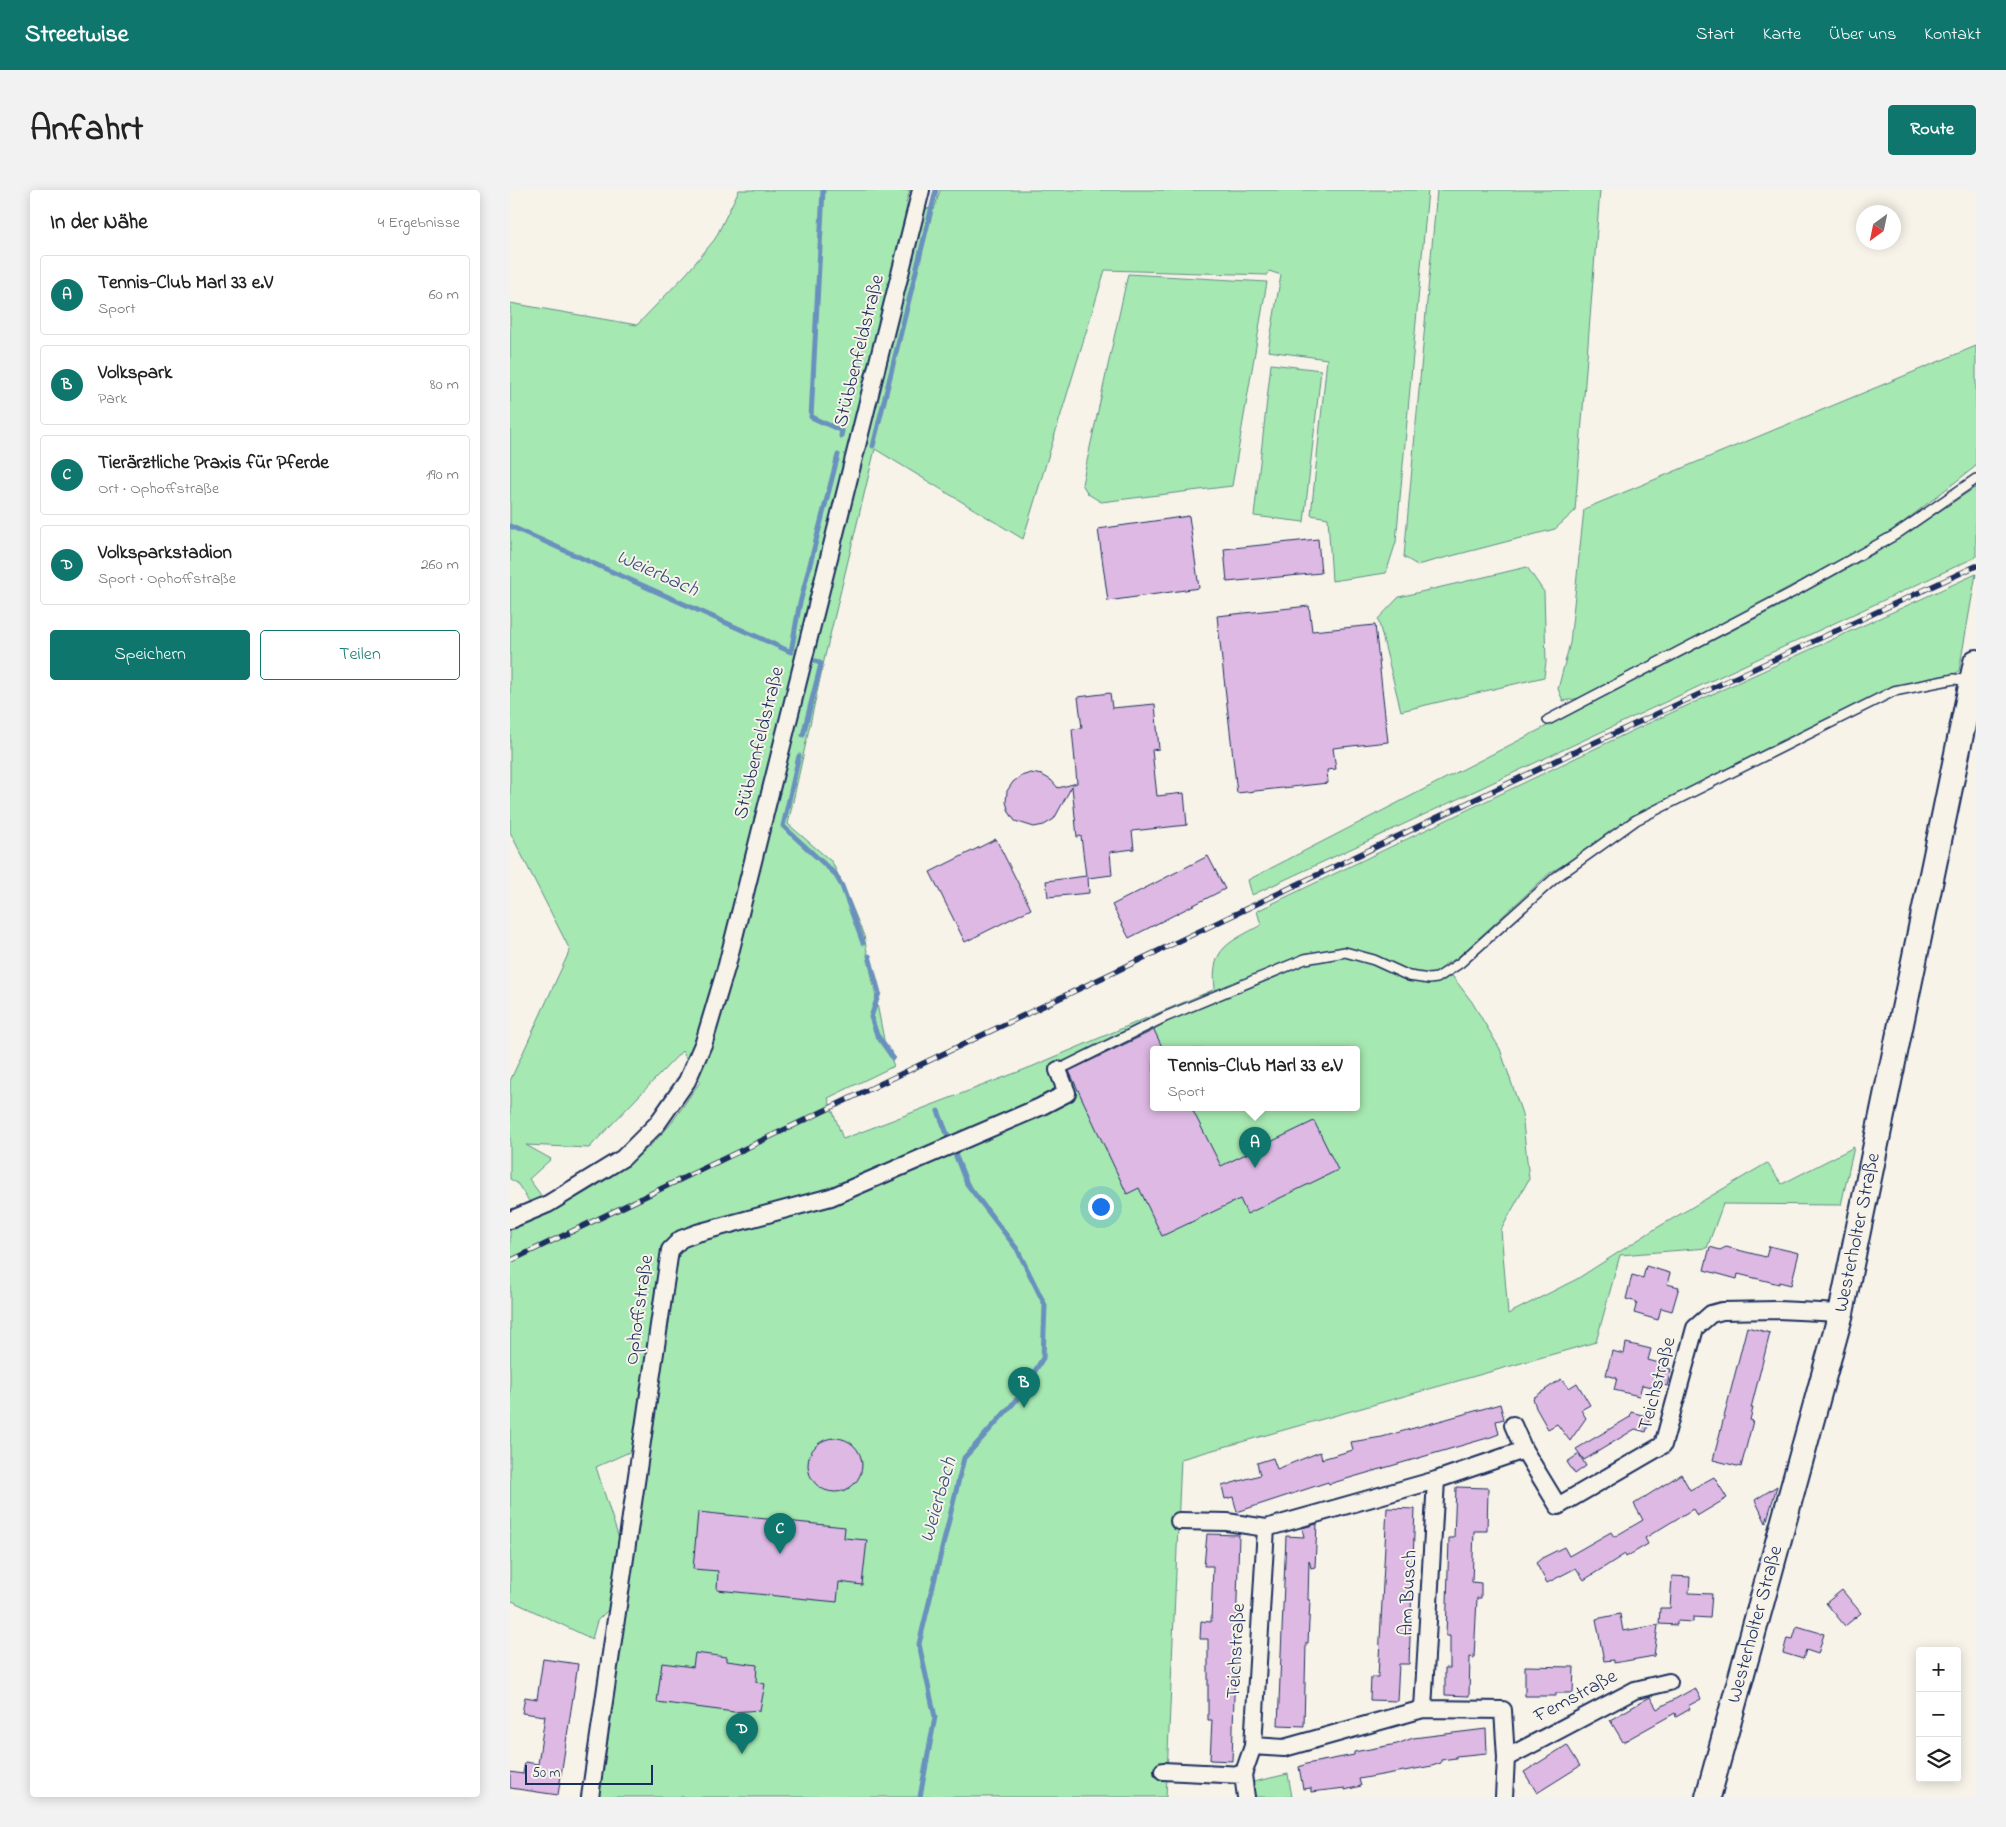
<!DOCTYPE html>
<html lang="de">
<head>
<meta charset="utf-8">
<style>
  :root { --surface:#fff; --page:#f2f2f2; --text:#222; --muted:#767676; --line:#e0e0e0; --accent:#0f766e }
  body { margin:0; font-family:"Indie Flower",sans-serif; background:var(--page); color:var(--text) }
  .controls { position:absolute; right:15px; bottom:15px; display:grid; overflow:hidden; border-radius:5px; box-shadow:0 2px 12px #0003 }
  .controls button { width:45px; height:45px; display:grid; place-items:center; padding:0; border:0; border-bottom:1px solid var(--line); background:var(--surface); color:var(--text); font:25px sans-serif }
  .compass { position:absolute; left:1346px; top:15px; width:45px; height:45px; border-radius:50%; background:var(--surface); box-shadow:0 2px 12px #0003; rotate:213deg }
  .scale { position:absolute; left:15px; bottom:12px; width:128px; box-sizing:border-box; padding-left:5px; border:2px solid #1b2f5e; border-top:0; font-size:14px; line-height:18px; white-space:nowrap; color:#1b2f5e; -webkit-text-stroke:4px #f7f3e8; paint-order:stroke }
  .you { position:absolute; left:590px; top:1016px; width:18px; height:18px; margin:-12px; border:4px solid #fff; border-radius:50%; background:#1a73e8; box-shadow:0 0 0 8px #1a73e833 }
  .badge { display:grid; place-items:center; width:32px; height:32px; border-radius:50%; background:var(--accent); color:#fff; font-size:16px; font-weight:700 }
  .pin { position:absolute; translate:-50% -41px; filter:drop-shadow(0 1px 2px #0008) }
  .pin::after { content:''; position:absolute; top:26px; width:18px; height:15px; background:inherit; clip-path:polygon(0 0,100% 0,50% 100%) }
  .popup { position:absolute; left:640px; top:856px; width:210px; height:65px; box-sizing:border-box; display:grid; place-content:center; border-radius:5px; background:var(--surface); filter:drop-shadow(0 1px 4px #0005); font-size:16px; white-space:nowrap; color:var(--muted) }
  .popup b { font-size:19px; color:var(--text) }
  .popup::after { content:''; position:absolute; left:50%; top:100%; margin-left:-10px; border:10px solid transparent; border-top-color:var(--surface) }
  .list { margin:0; padding:0; list-style:none }
  h2 { display:flex; justify-content:space-between; align-items:center; height:65px; margin:0; padding:0 20px; font-size:21px }
  h2 small { font-size:16px; font-weight:400; color:var(--muted) }
  .list li { display:grid; grid-template-columns:32px 1fr auto; gap:15px; align-items:center; box-sizing:border-box; height:80px; margin:0 10px 10px; padding:0 10px; border:1px solid var(--line); border-radius:5px }
  .list b { display:block; font-size:19px; white-space:nowrap }
  .list p { margin:0; font-size:16px; white-space:nowrap; color:var(--muted) }
  .list em { font-size:16px; font-style:normal; color:var(--muted) }
  .actions { display:flex; gap:10px; padding:15px 20px }
  .actions a { flex:1; padding:11px 0; border:1px solid var(--accent); border-radius:5px; text-align:center; font-size:18px; color:var(--accent) }
  .actions .main { background:var(--accent); color:#fff }
  .icon { flex:none; width:28px; height:28px; fill:none; stroke:currentColor; stroke-width:2; stroke-linecap:round; stroke-linejoin:round }
  .map { position:relative; flex:none; width:1466px; height:1607px; overflow:hidden; border-radius:5px }
  header { display:flex; align-items:center; gap:30px; box-sizing:border-box; height:70px; padding:0 25px; background:var(--accent); color:#fff }
  header strong { font-size:24px }
  nav { display:flex; gap:28px; margin-inline-start:auto; font-size:18px }
  .intro { display:flex; align-items:center; justify-content:space-between; box-sizing:border-box; height:120px; padding:0 30px }
  h1 { margin:0; font-size:35px }
  .button { padding:12px 22px; border-radius:5px; background:var(--accent); color:#fff; font-size:18px; font-weight:700 }
  main { display:flex; gap:30px; padding:0 30px }
  aside { flex:1; background:var(--surface); border-radius:5px; box-shadow:0 2px 12px #0003 }
  .map>svg:first-child { display:block }
  .green { fill:#a6e8b1; stroke:#608c88; fill-rule:evenodd }
  .lines { fill:none; stroke-linecap:round; stroke-linejoin:round }
  .stream { stroke:#6991bd; stroke-width:5 }
  .building { fill:#ddb9e3; stroke:#1b2f5e }
  .service-casing { stroke:#1b2f5e; stroke-width:12 }
  .minor-casing { stroke:#1b2f5e; stroke-width:20 }
  .secondary-casing { stroke:#1b2f5e; stroke-width:28 }
  .service { stroke:#f7f3e8; stroke-width:9 }
  .minor { stroke:#f7f3e8; stroke-width:16 }
  .secondary { stroke:#f7f3e8; stroke-width:24 }
  .rail-casing { stroke:#1b2f5e; stroke-width:5.5 }
  .rail { stroke:#f7f3e8; stroke-width:4; stroke-dasharray:11; stroke-linecap:butt }
  .labels { text-anchor:middle; dominant-baseline:central; stroke-width:4; stroke-linejoin:round; paint-order:stroke }
  .street-label { font-size:20px; fill:#1b2f5e; stroke:#f7f3e8 }
  .water-label { font-size:21px; font-style:italic; fill:#35507e; stroke:#f7f3e8 }
</style>
</head>
<body>
<header>
<strong>Streetwise</strong>
<nav><a>Start</a><a>Karte</a><a>Über uns</a><a>Kontakt</a></nav>
</header>
<div class="intro"><h1>Anfahrt</h1><a class="button">Route</a></div>
<main>
<aside>
<h2>In der Nähe<small>4 Ergebnisse</small></h2>
<ul class="list">
<li><span class="badge">A</span><div><b>Tennis-Club Marl 33 e.V</b><p>Sport</p></div><em>60 m</em></li>
<li><span class="badge">B</span><div><b>Volkspark</b><p>Park</p></div><em>80 m</em></li>
<li><span class="badge">C</span><div><b>Tierärztliche Praxis für Pferde</b><p>Ort · Ophoffstraße</p></div><em>190 m</em></li>
<li><span class="badge">D</span><div><b>Volksparkstadion</b><p>Sport · Ophoffstraße</p></div><em>260 m</em></li>
</ul>
<div class="actions"><a class="main">Speichern</a><a>Teilen</a></div>
</aside>
<div class="map">
<svg width="1466" height="1607" viewBox="0 0 1466 1607">
  <rect width="100%" height="100%" fill="#f7f3e8"/>
  <filter id="ink" filterUnits="userSpaceOnUse"><feTurbulence type="fractalNoise" baseFrequency=".02" numOctaves="2"/><feDisplacementMap in="SourceGraphic" scale="10" xChannelSelector="R" yChannelSelector="G"/><feConvolveMatrix kernelMatrix="1 2 1 2 8 2 1 2 1" color-interpolation-filters="sRGB"/></filter>
  <g filter="url(#ink)">
    <!-- green -->
    <path class="green" d="M229,0h171l-4,13 28,7 6,-20h488l-32,352 -10,31 -54,8 -4,-63 -17,-3 16,-156 -59,-8 13,-76 -12,-4 -2,4 -162,-5 -82,269 -148,-90 -50,207 -37,168 44,38 12,25 20,49 21,109 9,21 -66,32 15,41 188,-72 184,-78c-5,-42 14,-46 46,-64l-4,-14 381,-183 338,-154 -17,97 -29,18 -43,8 -246,123 -90,52 -94,86 -13,7 28,37 28,47 22,65 7,65 -28,51 7,84 69,-35 78,-50 112,-66 15,21 72,-37 -13,58 -118,-1 -16,44 -87,7 -24,87 -415,117 -15,338h-568l20,-148 18,-200 -40,18 24,75 -12,68 -11,11 -5,18 -82,-39v-370c57,-25 118,-56 159,-104 11,-14 20,-30 31,-44l-18,-31 -93,97 -63,-3 25,14 -22,20 14,19 -12,6 -14,-21 -7,-4v-98l60,-131 -60,-118v-529l127,22 50,-52 28,-34zM644,859h202v58h-202z
      M927,0h163l-25,321 -20,18 -138,36 -13,-8z
      M618,84l139,8 -35,204 -131,16 -13,-8 -6,-10z
      M1466,156v120l-89,69 -307,163 -17,3 -5,-12 12,-46 14,-134z
      M761,174l50,6 -17,152 -50,-6z
      M1466,297v70l-724,338 -4,-15 526,-271 107,-59z
      M1017,377l17,25 2,70 -2,15 -143,34 -23,-92 21,-22z
      M778,1584l4,23h-40l-3,-14z"/>
    <g class="lines">
      <!-- stream -->
      <path class="stream" d="M313,0l-12,227 31,14 -1,5
        M363,256l63,-256
        M0,336l281,126 8,-45 39,-152
        M293,545l18,-71 -5,-3
        M289,566l-16,70 52,48 7,12 21,57
        M359,766l10,37 -8,24 6,18 16,23
        M410,1607l15,-80 -16,-73 45,-186 55,-61 24,-39 2,-53 -28,-56 -50,-65 -29,-73"/>
    </g>
    <!-- building -->
    <path class="building" d="M679,326l10,72 -91,13 -10,-72z
      M808,349l3,34 -94,9 -3,-33z
      M799,416l3,25 63,-6 13,117 -55,6 3,21 -9,1 1,13 -91,10 -20,-177z
      M600,503l2,15 43,-4 4,45 -7,1 5,46 27,-3 3,32 -55,6 2,18 -24,3 2,23 -24,3 1,15 -41,4 -2,-16 40,-5 -5,-40 -4,1 -5,-51 -18,33 -10,6 -10,2 -19,-6 -6,-9 -3,-10 1,-11 6,-9 8,-6 10,-3 11,2 9,5 7,8 19,-5 -5,-54 10,-1 -4,-31z
      M486,649l35,70 -66,33 -35,-70z
      M698,666l17,33 -96,49 -17,-33z
      M644,840l9,19h-9v58h37l30,59 93,-45 24,49 -91,44 -7,-15 -78,37 -23,-48 -12,6 -58,-123z
      M1259,1056l30,7 -8,32 -12,-3v2l-41,-10 -1,5 -33,-9 6,-23 10,3 6,-3 40,10z
      M1136,1076l24,7 -3,11 12,3 -7,24 -11,-3 -3,12 -24,-7 3,-11 -11,-3 6,-24 11,3z
      M1237,1137l23,6 -19,75h2l-3,12 3,1 -12,46 -28,-7z
      M1116,1153l25,6 -3,11 11,3 -1,3 13,3 -4,17 -13,-4 -1,5 -11,-2 -3,11 -25,-6 3,-12 -11,-3 6,-24 12,3z
      M1051,1189l8,9 8,-5 13,22 -9,5 5,8 -16,23 -13,-17 -9,5 -12,-21 -3,-10z
      M990,1214l4,15 -8,2 3,13 -8,3 -162,47 -1,-2 -91,30 -4,-15 -8,2 -3,-13 38,-11 -3,-12 16,-5 4,11 43,-17 2,7 31,-9 -2,-8 31,-5z
      M1121,1222l19,5 -4,15 -11,-3 -51,31 -8,-11 54,-32z
      M298 1275a27 27 0 1 1 54 0a27 27 0 1 1-54 0Z
      M1069,1264l7,12 -11,8 -8,-12z
      M1171,1284l9,16 24,-13 13,21 -30,18 -4,-7 -48,29 3,6 -22,13 -1,-3 -41,26 -8,-12 -29,15 -11,-20 6,-5 22,-11 5,9 42,-24 3,5 29,-17 -9,-16z
      M1267,1296l-11,37 -11,-23z
      M946,1297l32,1 -1,43h-13l-2,51 9,1v15h-4l-3,60 -4,-1 -1,39 -24,-1v-27h5v-32h-4l3,-98h5z
      M877,1318l28,1 -6,155h-10l-2,37 -27,-1 1,-23h7z
      M188,1322l147,15 -1,11 23,2 -5,45 -23,-3 -2,20 -120,-12 1,-19 -25,-2z
      M807,1334l-2,43 -4,1 -2,-8 -1,40h2l-2,43h-2l-2,83 -26,-1 8,-189 18,1 -2,-9z
      M697,1344l32,1 -7,226 -22,-1 2,-40h-4v-81h-8l1,-18 10,1 2,-56h-9z
      M1162,1386l18,1 -1,16 23,1 -2,24 -17,-1v5l-16,-1v4l-18,-1 1,-16h10z
      M1332,1400l19,23 -16,13 -19,-23z
      M1110,1424l3,17 35,-6 -4,31 -40,7v-3l-10,1 -8,-42z
      M1287,1436l27,8 -6,20 -12,-4 -3,9 -20,-6 4,-15 6,1z
      M185,1463l32,4v4l30,4 -1,17 9,2 -5,26 -26,2 -77,-10 5,-39 31,4z
      M33,1469l35,5 -20,131 -48,-7v-16l13,2 2,-12 13,2 7,-48 -23,-3 3,-16 12,2z
      M1015,1476l49,1 -1,26h-17v3h-31z
      M1185,1498l6,11 -13,7 2,3 -14,8 -1,-4 -52,29 -13,-22 40,-23 7,12z
      M976,1539l1,24 -31,3v2l-15,2v3l-9,3 -73,13 2,7 -16,4v-2l-34,4v-4l-8,1 -4,-22 7,-3 48,-9v-3l43,-8 16,-6z
      M1057,1555l13,21 -43,27 -13,-21z"/>
    <g class="lines">
      <defs>
        <path id="service" d="M1038,530l245,-128 102,-57 81,-56
          M548,880l107,-53 140,-58 40,-7 29,8 35,16 20,3 8,-1 23,-15 95,-85 81,-58 258,-129 60,-12 18,2"/>
        <path id="minor" d="M0,1030l38,-16 75,-46 34,-34 30,-43 17,-39 23,-77 194,-775
          M1003,1235l11,25 34,56 105,-61 32,-117 16,-14 11,-3 56,-1 63,3
          M669,1331l48,1 39,6
          M913,1519l80,1 3,48 -2,39
          M743,1556l31,2 139,-39 13,-229
          M996,1568l129,-68 34,-8
          M653,1581l80,4
          M80,1607l80,-547 11,-11 16,-6 134,-36 209,-90 27,-14 -9,-23
          M736,1607l-3,-22 10,-29 13,-218 170,-48 88,-30"/>
        <g id="secondary">
          <path id="s1" d="M1198,1607l133,-484 135,-651"/>
        </g>
      </defs>
      <!-- service casing -->
      <use href="#service" class="service-casing"/>
      <!-- minor casing -->
      <use href="#minor" class="minor-casing"/>
      <!-- secondary casing -->
      <use href="#secondary" class="secondary-casing"/>
      <!-- service -->
      <use href="#service" class="service"/>
      <!-- minor -->
      <use href="#minor" class="minor"/>
      <!-- secondary -->
      <use href="#secondary" class="secondary"/>
      <defs>
        <path id="rail" d="M0,1071l1062,-508 404,-187"/>
      </defs>
      <!-- rail casing -->
      <use href="#rail" class="rail-casing"/>
      <!-- rail -->
      <use href="#rail" class="rail"/>
    </g>
  </g>
  <g class="labels">
    <!-- street labels -->
    <g class="street-label">
      <text transform="translate(350 161) rotate(-76)">Stübbenfeldstraße</text>
      <text transform="translate(250 553) rotate(-76)">Stübbenfeldstraße</text>
      <text stroke="none"><textPath href="#s1" startOffset="584">Westerholter Straße</textPath></text>
      <text transform="translate(130 1120) rotate(-82)">Ophoffstraße</text>
      <text transform="translate(1148 1194) rotate(-75)">Teichstraße</text>
      <text transform="translate(899 1403) rotate(-87)">Am Busch</text>
      <text stroke="none"><textPath href="#s1" startOffset="179">Westerholter Straße</textPath></text>
      <text transform="translate(727 1461) rotate(-87)">Teichstraße</text>
      <text transform="translate(1066 1507) rotate(-28)">Femstraße</text>
    </g>
    <!-- water labels -->
    <g class="water-label">
      <text transform="translate(147 384) rotate(24)">Weierbach</text>
      <text transform="translate(429 1310) rotate(-74)">Weierbach</text>
    </g>
  </g>
</svg>
<div class="controls">
<button>+</button>
<button>−</button>
<button><svg class="icon" aria-label="layers" viewBox="0 0 24 24"><path d="M12 4l9 5-9 5-9-5zM3 14l9 5 9-5"/></svg></button>
</div>
<svg class="compass" viewBox="-18 -18 36 36"><path d="M0-13l5 13h-10z" fill="#e53935"/><path d="M0 13l5-13h-10z" fill="#767676"/></svg>
<div class="scale">50 m</div>
<div class="you"></div>
<div class="pin badge" style="left:745px;top:978px">A</div>
<div class="popup"><b>Tennis-Club Marl 33 e.V</b>Sport</div>
<div class="pin badge" style="left:514px;top:1218px">B</div>
<div class="pin badge" style="left:270px;top:1364px">C</div>
<div class="pin badge" style="left:232px;top:1564px">D</div>
</div>
</main>
</body>
</html>
